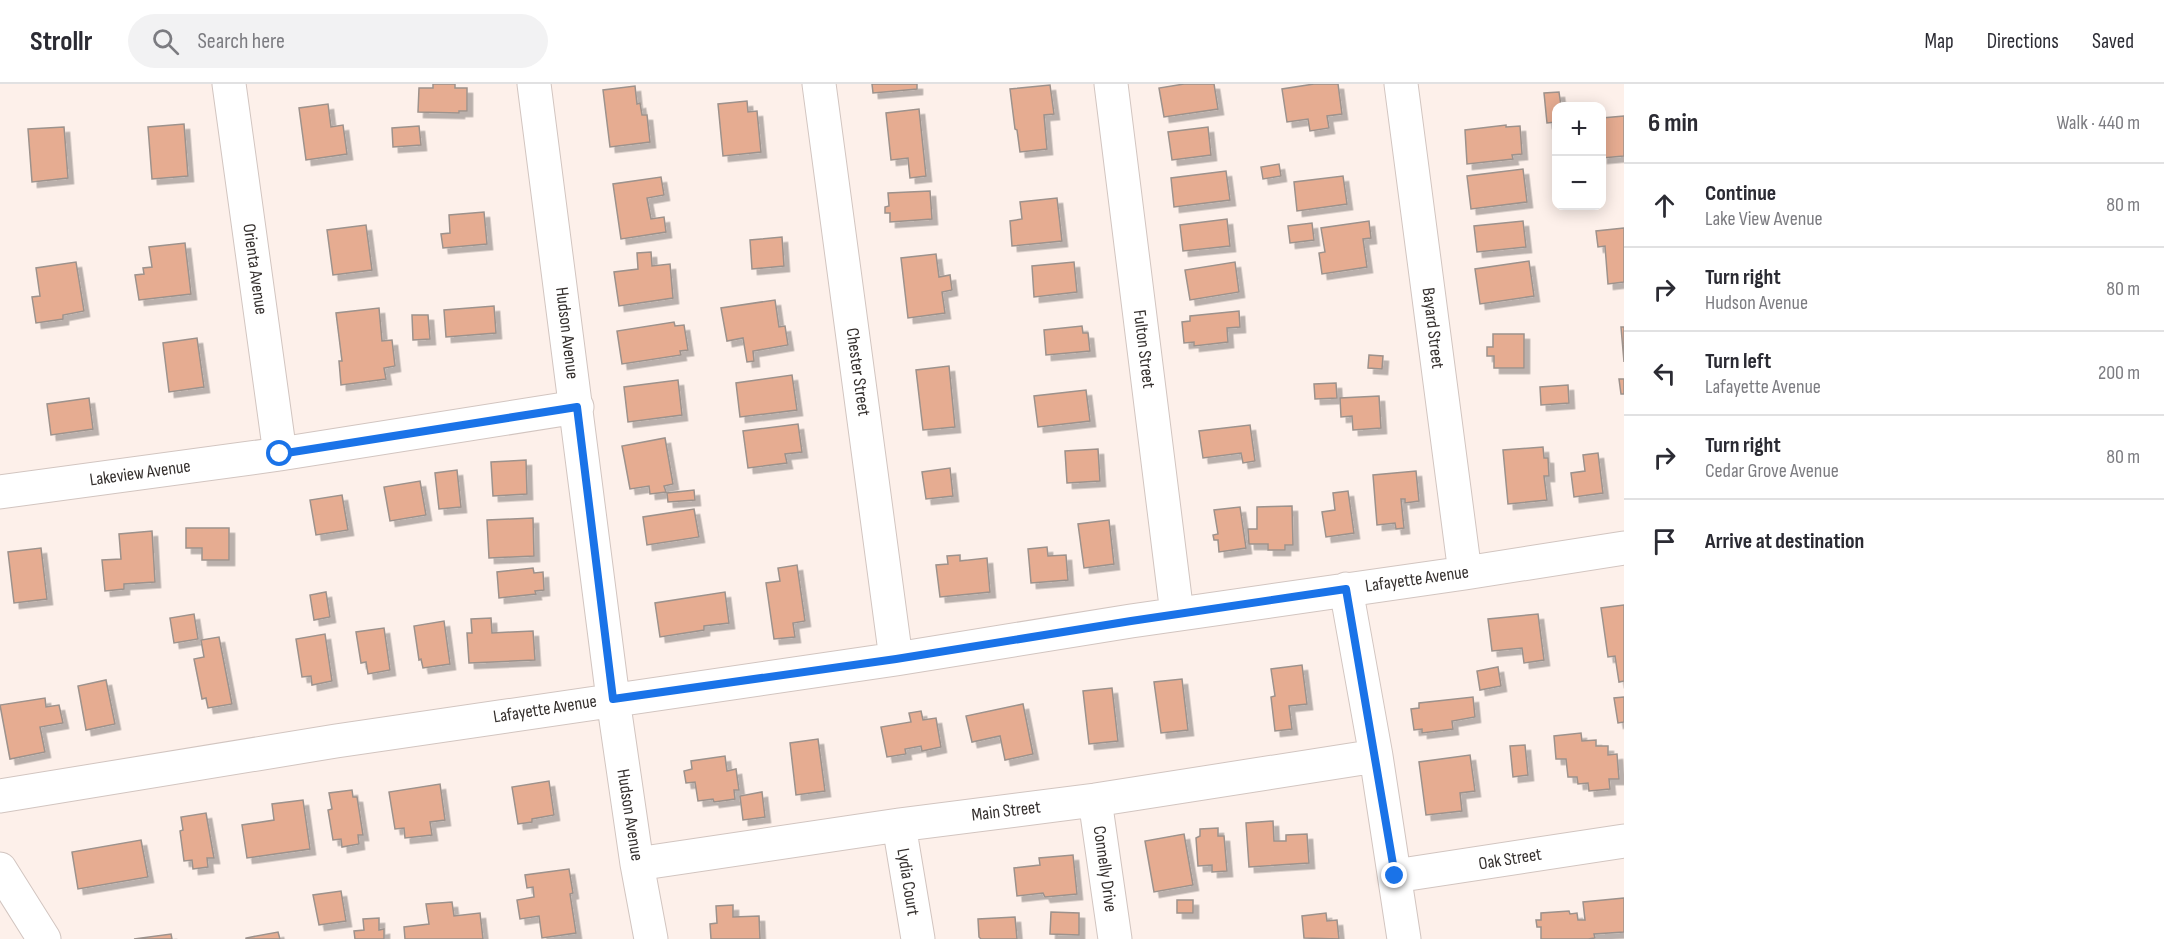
<!DOCTYPE html>
<html lang="en">
<head>
<meta charset="utf-8">
<style>
  :root { --surface:#fff; --page:#f2f2f3; --text:#2b2b33; --muted:#7c7c81; --line:#e1e1e2 }
  body { margin:0; font-family:"Sofia Sans Condensed",sans-serif; background:var(--page); color:var(--text) }
  .controls { position:absolute; right:18px; top:18px; display:grid; overflow:hidden; border-radius:12px; box-shadow:0 3px 15px #0003 }
  .controls button { width:54px; height:54px; display:grid; place-items:center; padding:0; border:0; border-bottom:2px solid var(--line); background:var(--surface); color:var(--text); font:30px sans-serif }
  .stop { position:absolute; width:18px; height:18px; margin:-14px; border:4px solid #1a73e8; border-radius:50%; background:#fff }
  .stop.end { background:#1a73e8; border-color:#fff; box-shadow:0 2px 6px #0008 }
  .list { margin:0; padding:0; list-style:none }
  h2 { display:flex; justify-content:space-between; align-items:center; height:78px; margin:0; padding:0 24px; font-size:26px }
  h2 small { font-size:20px; font-weight:400; color:var(--muted) }
  .list li { display:grid; grid-template-columns:39px 1fr auto; gap:18px; align-items:center; box-sizing:border-box; height:84px; padding:0 24px; border-top:2px solid var(--line) }
  .list b { display:block; font-size:22px; white-space:nowrap }
  .list p { margin:0; font-size:20px; white-space:nowrap; color:var(--muted) }
  .list em { font-size:20px; font-style:normal; color:var(--muted) }
  .icon { flex:none; width:33px; height:33px; fill:none; stroke:currentColor; stroke-width:2; stroke-linecap:round; stroke-linejoin:round }
  .map { position:relative; flex:none; width:1624px; height:855px; overflow:hidden }
  header { display:flex; align-items:center; gap:36px; box-sizing:border-box; height:84px; padding:0 30px; background:var(--surface); border-bottom:2px solid var(--line) }
  header strong { font-size:28px }
  nav { display:flex; gap:33px; margin-inline-start:auto; font-size:21px }
  .search { width:420px; height:54px; background:var(--page); display:flex; align-items:center; gap:15px; box-sizing:border-box; padding:0 21px; border-radius:33px; color:var(--muted); font-size:22px }
  main { display:flex }
  aside { flex:1; background:var(--surface) }
  .map>svg:first-child { display:block }
  .building { fill:#e6ac91; stroke:#9d928c; stroke-width:1.5; filter:url(#shadow) }
  .lines { fill:none; stroke-linecap:round; stroke-linejoin:round }
  .minor-casing { stroke:#d2c5c0; stroke-width:35 }
  .minor { stroke:#fff; stroke-width:33 }
  .route { stroke:#1a73e8; stroke-width:8 }
  .labels { text-anchor:middle; dominant-baseline:central; stroke-width:4.5; stroke-linejoin:round; paint-order:stroke }
  .street-label { font-size:18px; fill:#35302e; stroke:#fff }
</style>
</head>
<body>
<header>
<strong>Strollr</strong>
<div class="search"><svg class="icon" aria-label="search" viewBox="0 0 24 24"><circle cx="10" cy="10" r="6"/><path d="M15 15l6 6"/></svg>Search here</div>
<nav><a>Map</a><a>Directions</a><a>Saved</a></nav>
</header>
<main>
<div class="map">
<svg width="1624" height="855" viewBox="0 0 1624 855">
  <defs>
    <filter id="shadow"><feDropShadow dx="5.5" dy="5.5" stdDeviation="0" flood-color="#0004"/></filter>
  </defs>
  <rect width="100%" height="100%" fill="#fdf0ea"/>
  <!-- building -->
  <path class="building" d="M433,0h22v4h12v23h-8v2l-41,-1 1,-24h14z
    M872,0h45v5l-44,4z
    M1184,0h30l4,25 -54,8 -5,-29z
    M1314,0h24l4,30 -15,2 2,12 -19,3 -2,-12 -21,3 -5,-33z
    M1050,1l4,29 -10,1 3,34 -27,3 -3,-22 -2,-1 -5,-40z
    M635,2l2,18 3,-1 2,12h5l3,27 -40,5 -7,-57z
    M1559,8l2,14 23,-2v2h-28v16l-9,1 -3,-30z
    M747,17l1,11 9,-1 4,41 -38,4 -5,-52z
    M328,20l3,23 12,-2 4,29 -41,6 -7,-52z
    M919,25l7,67 -16,2 -2,-20 -17,2 -5,-47z
    M1624,32v40l-22,2v-40z
    M184,40l4,52 -36,3 -4,-52z
    M1506,41v2l14,-1 2,28 -10,1 1,4 -46,5 -2,-34z
    M419,42l2,19 -28,2 -1,-19z
    M64,43l4,51 -36,4 -4,-53z
    M1208,43l3,28 -39,5 -4,-28z
    M1279,80l2,12 -18,3 -2,-12z
    M1523,85l4,33 -56,7 -4,-33z
    M1226,87l4,29 -56,7 -3,-29z
    M1343,92l4,28 -50,7 -3,-29z
    M661,93l3,18 -17,3 4,21 13,-2 2,15 -45,7 -8,-55z
    M930,107l2,28 -42,3v-9h-5v-6l4,-1 -1,-13z
    M1057,114l5,43 -50,5 -2,-25 12,-2 -2,-17z
    M484,128l3,32 -44,4 -2,-14 9,-1 -1,-18z
    M1227,135l3,27 -47,5 -3,-26z
    M1369,137l2,17 -8,1 4,28 -45,7 -3,-21 6,-1 -4,-24z
    M1523,137l3,26 -49,5 -3,-26z
    M1312,139l2,17 -24,3 -2,-17z
    M366,141l6,45 -39,5 -6,-45z
    M1624,144v54l-16,2 -3,-38 -7,1 -2,-16z
    M782,153l2,29 -32,3 -2,-29z
    M185,159l6,51 -52,6 -4,-25 9,-1 -1,-6 9,-1 -3,-20z
    M651,168l1,14 18,-2 3,34 -54,8 -5,-34 24,-3 -1,-16z
    M936,170l3,23 11,-2 2,15 -10,2 3,21 -37,5 -7,-60z
    M1529,177l5,35 -54,8 -5,-35z
    M76,178l8,49 -21,4v4l-27,4 -4,-26 8,-1 -4,-28z
    M1074,178l3,30 -43,5 -2,-31z
    M1235,178l4,30 -49,8 -5,-30z
    M775,216l4,27 6,-1 3,19 -35,6 1,10 -7,1 -4,-24 -16,3 -6,-33z
    M494,222l2,27 -50,4 -2,-27z
    M379,224l3,33 10,-1 3,26 -11,2 2,11 -45,6 -2,-24h3l-6,-48z
    M1239,227l1,16 -13,1 1,14 -34,4v-4l-10,1 -2,-21 8,-1v-5z
    M412,231h16l2,24 -17,1z
    M674,238l1,4 9,-1 4,25 -8,1 1,4 -59,9 -5,-33z
    M1082,242l1,7h5l2,18 -44,4 -2,-25z
    M1621,243h3v35z
    M1493,250h31v34h-30v-12h-7v-9h6z
    M197,254l7,49 -35,5 -6,-49z
    M1369,271l14,1 -1,13 -14,-1z
    M949,282l6,61 -32,3 -7,-60z
    M792,291l5,35 -57,7 -4,-34z
    M1619,295h5v15h-3z
    M678,296l4,35 -54,7 -4,-35z
    M1336,299l1,15 -22,1 -1,-15z
    M1568,301l1,18 -28,2 -1,-18z
    M1086,306l4,31 -52,6 -4,-31z
    M1379,312l2,32 -28,2 -1,-14 -11,1 -1,-19z
    M89,314l4,31 -42,6 -4,-31z
    M798,340l4,28 -17,2 2,9 -39,5 -5,-37z
    M1250,341l5,36 -12,2 -2,-10 -38,5 -4,-27z
    M665,354l8,46 -9,2 2,6 -16,2 -1,-8 -19,3 -8,-43z
    M1543,363l1,11h4l1,18h-5l3,24 -39,4 -5,-54z
    M1098,365l2,32 -33,2 -2,-32z
    M1598,369l5,40 -29,4 -3,-24 14,-2 -2,-16z
    M526,376l1,34 -34,2 -2,-34z
    M950,384l3,28 -27,3 -4,-27z
    M457,386l4,37 -22,2 -4,-36z
    M1416,387l3,30 -14,2v-4h-4l3,29 -8,1 -1,-6 -18,2 -4,-50z
    M420,397l6,34 -36,6 -6,-34z
    M694,406l1,10 -27,2 -1,-9z
    M1348,407l6,42 -28,4 -4,-25 13,-2 -2,-17z
    M342,411l6,35 -32,5 -6,-35z
    M1292,422l1,39h-8v5h-17v-6h-19l-1,-15h9v-22z
    M1240,423l6,41 -27,4 -1,-12h-4l-1,-5 5,-1 -4,-24z
    M694,425l5,28 -52,8 -4,-28z
    M533,434l1,38 -45,2 -2,-38z
    M1109,436l5,44 -30,4 -6,-44z
    M186,444h43v32h-27v-12h-16z
    M152,447l3,51 -31,2v5l-19,2 -3,-31 19,-1 -2,-25z
    M1047,463l1,9 18,-1 2,25 -37,3 -3,-34z
    M41,464l6,51 -33,4 -6,-51z
    M960,471v6l27,-3 3,34 -50,5 -4,-32 12,-1 -1,-8z
    M797,481l8,56 -12,2 2,14 -21,2 -8,-56 14,-2 -2,-13z
    M533,484l1,5 9,-1 1,18 -9,1 1,3 -37,4 -2,-26z
    M326,508l4,25 -16,3 -4,-25z
    M725,508l4,31 -25,3v4l-44,7 -5,-34z
    M1624,521v76l-5,1 -4,-26 -7,1 -7,-49z
    M194,530l4,25 -24,4 -4,-25z
    M1538,530l6,46 -20,3 -2,-15 -30,3 -4,-32z
    M491,534l1,15 41,-2 2,29 -66,3 -2,-30h5l-1,-14z
    M444,537l6,43 -27,4 -2,-9 -2,1 -5,-34z
    M384,544l6,42 -22,4 -2,-12 -5,1 -5,-31z
    M325,550l7,47 -20,4 -1,-9 -9,1 -6,-38z
    M219,553l13,67 -24,4 -2,-10 -4,1 -8,-40 10,-2 -3,-17z
    M1302,581l5,39 -18,2 3,23 -17,2 -4,-34 4,-1 -4,-27z
    M1498,583l3,19 -21,4 -3,-19z
    M1182,595l6,51 -27,3 -7,-51z
    M106,596l9,44 -29,6 -8,-44z
    M1112,604l6,53 -29,3 -6,-53z
    M1473,613l2,20 -23,4 1,8 -31,4v-4l-8,1 -3,-21 8,-1v-5z
    M1624,613v25l-6,1 -4,-25z
    M45,614l1,9 13,-2 4,18 -23,4 5,25 -35,7 -10,-54z
    M1023,620l10,50 -28,6 -5,-24 -28,6 -6,-26z
    M921,627l2,9 13,-2 5,29 -19,4 -1,-5 -16,3 1,5 -19,3 -6,-30 30,-5 -2,-9z
    M1581,649l1,8 14,-1v6h12v9l9,-1 2,25h-10l1,10 -21,2 -1,-8 -10,1 -1,-7h-9l-2,-18h-10l-2,-23z
    M818,655l7,52 -29,4 -6,-52z
    M1525,661l3,30 -15,2 -3,-31z
    M1470,671l5,36 -15,2 2,18 -36,4 -7,-53z
    M725,672l2,15 9,-2 3,21h-5l1,9 -21,3 -1,-3 -15,2 -3,-19 -9,1 -2,-12 8,-2 -1,-8z
    M549,697l5,34 -22,4v3l-14,2 -6,-37z
    M440,700l5,36 -15,2 2,13 -27,3 -1,-10 -9,1 -6,-37z
    M352,706l1,7h4l6,38h-5l1,9 -17,3 -1,-8 -8,1 -5,-30 4,-1 -3,-16z
    M762,708l3,25 -22,3 -3,-24z
    M303,716l7,49 -63,9 -5,-33 32,-5 -2,-16z
    M206,729l8,45h-7l1,9 -15,2 -1,-9 -8,1 -4,-30 3,-1 -2,-13z
    M1273,737l1,20h12v-6l21,-1 2,29 -60,4 -3,-44z
    M1218,744v8h6l3,35 -15,1v-7l-14,1 -2,-28 4,-2v-7z
    M1184,750l9,51 -39,7 -9,-51z
    M141,756l7,37 -70,12 -6,-37z
    M1073,771l4,39 -32,3 -2,-4 -26,3 -3,-28 26,-3 -1,-7z
    M569,785l4,24 -3,1 6,39 -34,5 -3,-22 -19,3 -3,-19 17,-3 -1,-10 -6,1 -2,-13z
    M341,807l5,30 -27,4 -6,-30z
    M1624,814v34l-30,2 1,4 -7,1h-47v-12h-4l-1,-7h5v-7l28,-2 1,3 7,-1 1,7h7l-2,-18z
    M1177,816h16v13h-16z
    M452,818l2,14 26,-3 3,26h-78l-1,-12 25,-3 -3,-20z
    M733,821v12l26,-1 1,23h-49l-1,-15 7,-1 -1,-17z
    M1051,828l28,1v22l-29,-1z
    M1326,829l1,8 10,-1 2,19 -35,-1 -2,-22z
    M1015,833l2,22h-36l-2,-2 -1,-18z
    M379,834v12l5,-1v10h-29l-1,-8 10,-1 -1,-11z
    M278,848l2,7h-34v-1z
    M171,850l1,5h-38z"/>
  <g class="lines">
    <defs>
      <path id="minor" d="M229,0l51,370
        M534,0l79,615 24,165 14,75
        M819,0l77,575
        M1111,0l66,530
        M1401,0l64,489
        M0,408l280,-38 297,-47
        M1346,505l30,167 28,183
        M0,712l336,-55 560,-82 235,-38 334,-48 159,-25
        M1095,716l20,139
        M899,741l19,114
        M637,780l262,-39 196,-25 281,-44
        M0,785l44,70
        M1395,792l229,-35"/>
    </defs>
    <!-- minor casing -->
    <use href="#minor" class="minor-casing"/>
    <!-- minor -->
    <use href="#minor" class="minor"/>
  </g>
  <g class="lines">
    <!-- route -->
    <path class="route" d="M280,370l297,-47 36,292 283,-40 235,-38 215,-32 49,287"/>
  </g>
  <g class="labels">
    <!-- street labels -->
    <g class="street-label">
      <text transform="translate(255 185) rotate(82)">Orienta Avenue</text>
      <text transform="translate(1433 244) rotate(83)">Bayard Street</text>
      <text transform="translate(567 249) rotate(83)">Hudson Avenue</text>
      <text transform="translate(1144 265) rotate(83)">Fulton Street</text>
      <text transform="translate(858 288) rotate(82)">Chester Street</text>
      <text transform="translate(140 389) rotate(-8)">Lakeview Avenue</text>
      <text transform="translate(1417 495) rotate(-8)">Lafayette Avenue</text>
      <text transform="translate(545 625) rotate(-9)">Lafayette Avenue</text>
      <text transform="translate(1006 727) rotate(-7)">Main Street</text>
      <text transform="translate(630 731) rotate(81)">Hudson Avenue</text>
      <text transform="translate(1510 775) rotate(-9)">Oak Street</text>
      <text transform="translate(1105 785) rotate(82)">Connelly Drive</text>
      <text transform="translate(908 798) rotate(81)">Lydia Court</text>
    </g>
  </g>
</svg>
<div class="controls">
<button>+</button>
<button>−</button>
</div>
<div class="stop" style="left:280px;top:370px"></div>
<div class="stop end" style="left:1395px;top:792px"></div>
</div>
<aside>
<h2>6 min<small>Walk · 440 m</small></h2>
<ul class="list">
<li><svg class="icon" aria-label="ahead" viewBox="0 0 24 24"><path d="M12 20V5M6 11l6-6 6 6"/></svg><div><b>Continue</b><p>Lake View Avenue</p></div><em>80 m</em></li>
<li><svg class="icon" aria-label="right" viewBox="0 0 24 24"><path d="M7 20v-9h11M14 6l5 5-5 5"/></svg><div><b>Turn right</b><p>Hudson Avenue</p></div><em>80 m</em></li>
<li><svg class="icon" aria-label="left" viewBox="0 0 24 24"><path d="M17 20v-9H6M10 6l-5 5 5 5"/></svg><div><b>Turn left</b><p>Lafayette Avenue</p></div><em>200 m</em></li>
<li><svg class="icon" aria-label="right" viewBox="0 0 24 24"><path d="M7 20v-9h11M14 6l5 5-5 5"/></svg><div><b>Turn right</b><p>Cedar Grove Avenue</p></div><em>80 m</em></li>
<li><svg class="icon" aria-label="arrive" viewBox="0 0 24 24"><path d="M6 21V4h12l-3 4 3 4H6"/></svg><div><b>Arrive at destination</b></div></li>
</ul>
</aside>
</main>
</body>
</html>
